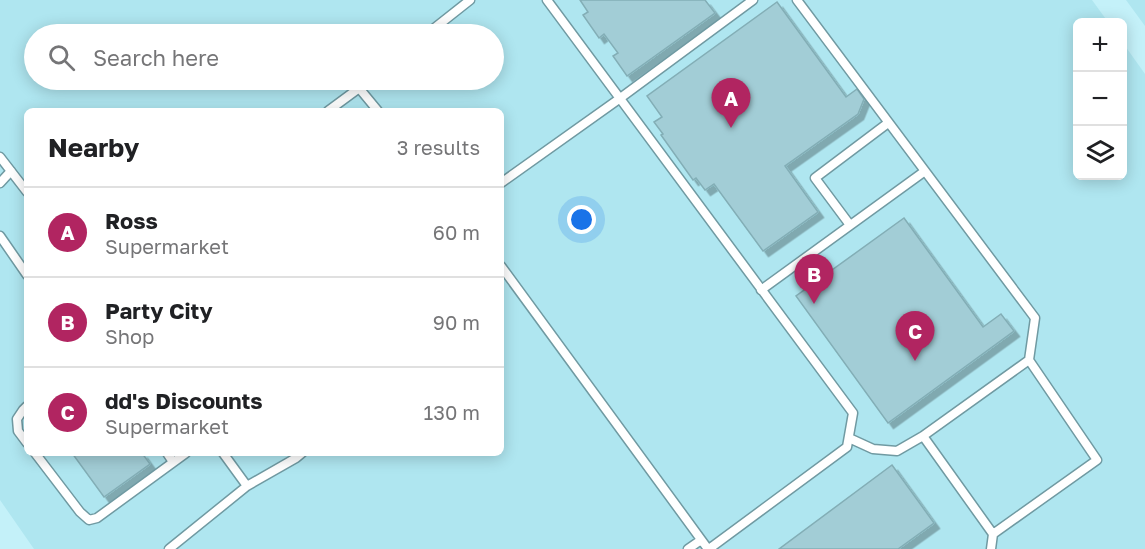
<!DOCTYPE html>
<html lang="en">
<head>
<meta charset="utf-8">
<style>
  :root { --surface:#fff; --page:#f6f6f6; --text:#202124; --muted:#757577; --line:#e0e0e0; --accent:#b12561 }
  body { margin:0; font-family:"Golos Text",sans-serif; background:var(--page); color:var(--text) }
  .controls { position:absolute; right:18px; top:18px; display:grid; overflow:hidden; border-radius:9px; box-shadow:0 3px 15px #0003 }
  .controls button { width:54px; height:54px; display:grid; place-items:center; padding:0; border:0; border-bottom:2px solid var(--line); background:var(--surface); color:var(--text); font:30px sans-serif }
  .you { position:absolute; left:582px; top:220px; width:21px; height:21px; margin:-15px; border:4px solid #fff; border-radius:50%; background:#1a73e8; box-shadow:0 0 0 9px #1a73e833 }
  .badge { display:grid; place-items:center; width:39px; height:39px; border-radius:50%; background:var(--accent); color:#fff; font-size:20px; font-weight:700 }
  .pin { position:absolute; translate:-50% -50px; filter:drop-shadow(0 2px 3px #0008) }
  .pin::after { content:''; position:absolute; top:32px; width:21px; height:18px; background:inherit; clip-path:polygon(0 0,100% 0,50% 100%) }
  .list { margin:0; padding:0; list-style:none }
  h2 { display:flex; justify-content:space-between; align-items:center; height:78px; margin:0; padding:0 24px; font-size:26px }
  h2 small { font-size:20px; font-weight:400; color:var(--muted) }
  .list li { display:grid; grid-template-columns:39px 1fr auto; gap:18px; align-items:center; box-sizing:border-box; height:90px; padding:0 24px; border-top:2px solid var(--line) }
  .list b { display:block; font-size:22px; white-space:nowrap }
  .list p { margin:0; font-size:20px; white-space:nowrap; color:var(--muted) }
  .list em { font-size:20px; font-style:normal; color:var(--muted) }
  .icon { flex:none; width:33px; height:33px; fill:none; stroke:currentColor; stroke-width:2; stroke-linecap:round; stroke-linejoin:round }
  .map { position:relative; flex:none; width:1145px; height:549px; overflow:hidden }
  .search { position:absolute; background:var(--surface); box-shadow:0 3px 15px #0003; left:24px; top:24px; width:480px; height:66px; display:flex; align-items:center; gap:15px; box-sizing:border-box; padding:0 21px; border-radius:33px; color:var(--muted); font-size:22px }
  .panel { position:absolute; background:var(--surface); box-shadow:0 3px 15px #0003; left:24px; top:108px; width:480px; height:348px; border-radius:9px }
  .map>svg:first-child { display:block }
  .built { fill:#afe6f0; fill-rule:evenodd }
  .building { fill:#a2cdd6; stroke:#83aeb6; stroke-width:1.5; filter:url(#shadow) }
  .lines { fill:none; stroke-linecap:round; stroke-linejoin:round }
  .lane-casing { stroke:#709aa2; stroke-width:11 }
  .lane { stroke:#fff; stroke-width:8 }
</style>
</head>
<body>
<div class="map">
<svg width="1145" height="549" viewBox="0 0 1145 549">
  <defs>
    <filter id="shadow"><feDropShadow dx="5.5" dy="5.5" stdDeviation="0" flood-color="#0004"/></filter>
  </defs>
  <rect width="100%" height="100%" fill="#c4f1f9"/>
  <!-- built -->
  <path class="built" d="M0,0h1092l16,22h-30v154h44l1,-133 22,31v475h-1111l-34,-49zM34,34h460v46h-460zM27,111h474v342h-474z
    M1126,0h19v26z"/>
  <!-- building -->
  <path class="building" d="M580,0h125l10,13 -88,63 -14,-20 5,-3 -14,-19 -5,4 -16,-23 5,-3z
    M777,2l69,95 11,-8 7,10 -6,15 -73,52 33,46 -55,39 -49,-67 -9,6 -9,-12 -3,2 -32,-45 2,-1 -9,-12 8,-5 -15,-21z
    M904,218l79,109 18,-13 13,17 -126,92 -92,-127z
    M72,453h70l8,11 -46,33z
    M892,465l42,58 -36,26h-119z"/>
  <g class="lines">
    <defs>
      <path id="lane" d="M547,0l306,413 -6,34 -138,102
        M797,0l238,318 -6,42
        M427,34l43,-34
        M359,88l19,23
        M328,111l42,-31
        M0,157l27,35
        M0,183l11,-12
        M501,183l118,-84 134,-99
        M850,225l-35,-47 73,-55
        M0,236l27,39
        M501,266l207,283
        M761,290l164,-119
        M27,406l-4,4 -6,9 1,12 9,12
        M923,436l70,98
        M849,438l24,11 24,2 26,-15 106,-76 68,100 -104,74 -2,15
        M35,453l45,59 9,8 8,-2 89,-65
        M167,453l6,9
        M223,453l24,33
        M169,549l78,-63 49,-28 6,-5
        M688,549l13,-9"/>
    </defs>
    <!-- lane casing -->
    <use href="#lane" class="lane-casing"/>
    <!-- lane -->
    <use href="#lane" class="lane"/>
  </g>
</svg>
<div class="controls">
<button>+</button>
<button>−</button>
<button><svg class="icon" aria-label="layers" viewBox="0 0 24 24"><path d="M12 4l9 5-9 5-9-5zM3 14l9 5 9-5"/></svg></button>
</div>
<div class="you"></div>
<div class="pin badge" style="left:731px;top:128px">A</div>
<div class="pin badge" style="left:814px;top:304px">B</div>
<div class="pin badge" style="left:915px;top:361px">C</div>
<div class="search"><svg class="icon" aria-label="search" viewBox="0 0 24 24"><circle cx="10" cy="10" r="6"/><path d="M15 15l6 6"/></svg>Search here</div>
<section class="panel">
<h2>Nearby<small>3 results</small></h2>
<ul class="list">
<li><span class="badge">A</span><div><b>Ross</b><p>Supermarket</p></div><em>60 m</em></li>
<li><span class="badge">B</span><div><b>Party City</b><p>Shop</p></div><em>90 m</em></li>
<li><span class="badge">C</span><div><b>dd's Discounts</b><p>Supermarket</p></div><em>130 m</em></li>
</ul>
</section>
</div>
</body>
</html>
